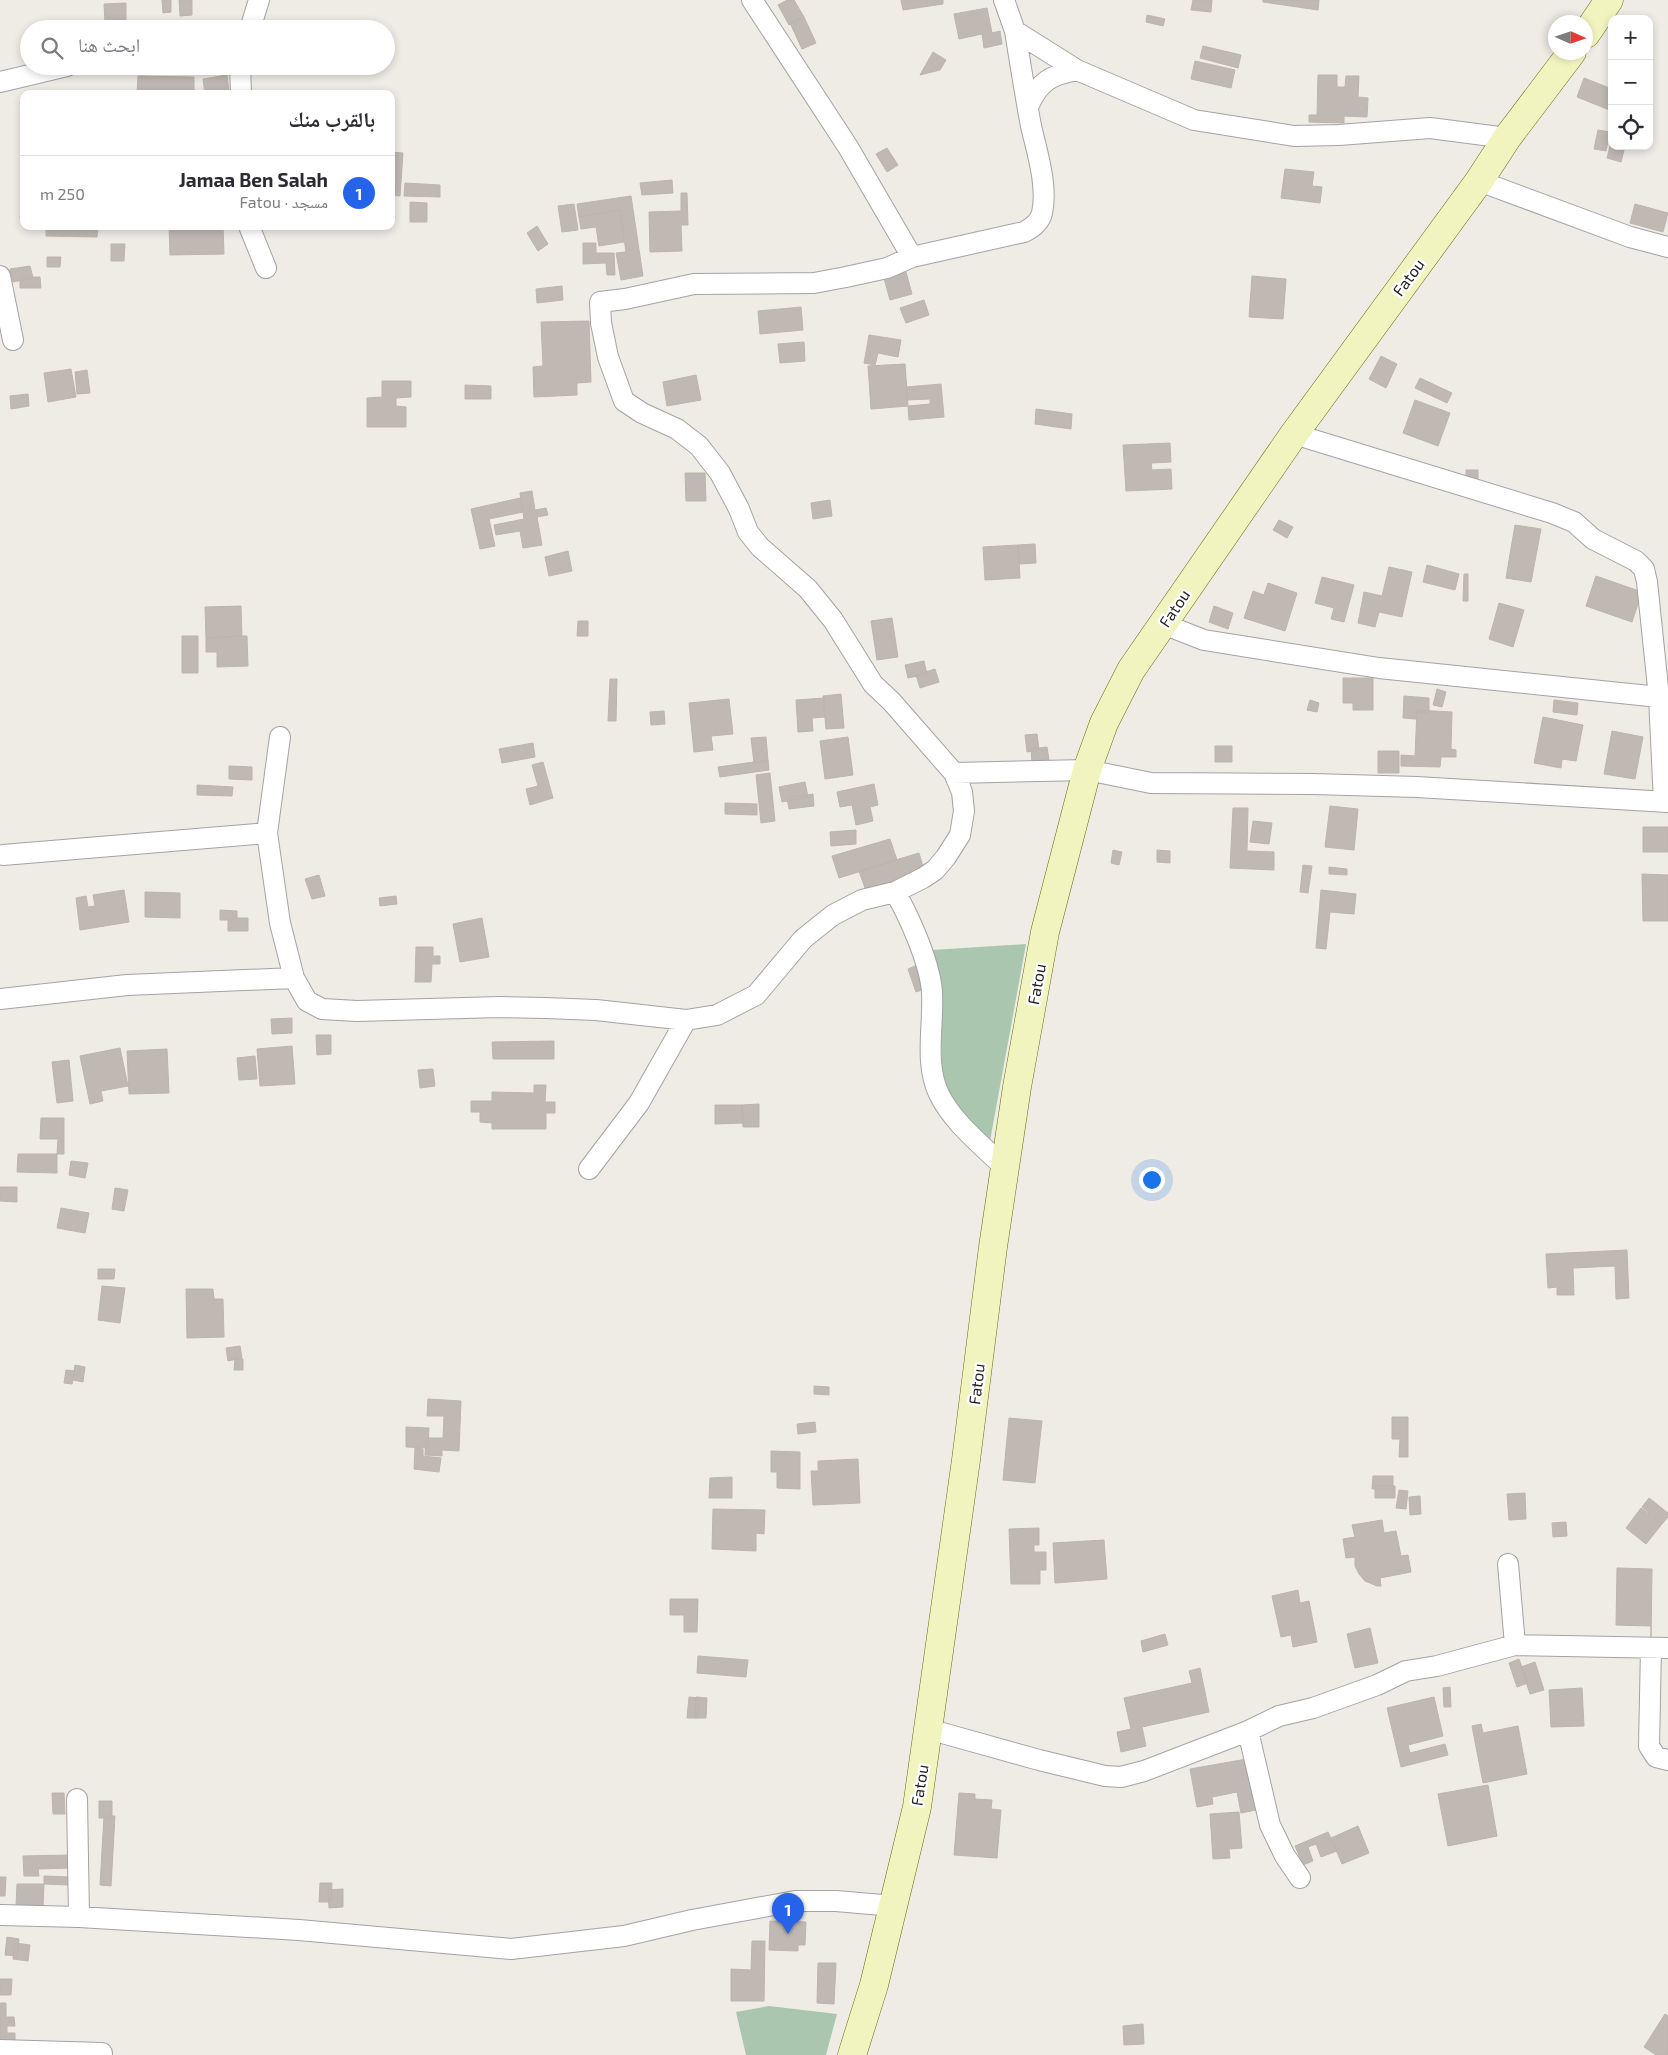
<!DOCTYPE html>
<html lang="ar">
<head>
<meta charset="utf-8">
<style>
  :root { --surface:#fff; --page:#f2f2f3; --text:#2b2b33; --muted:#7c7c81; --line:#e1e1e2; --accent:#2563eb }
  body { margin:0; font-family:"Exo 2","Noto Naskh Arabic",sans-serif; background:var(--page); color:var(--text); direction:rtl }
  .controls { position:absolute; right:15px; top:15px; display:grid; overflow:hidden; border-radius:10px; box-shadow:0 2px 8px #0003 }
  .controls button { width:45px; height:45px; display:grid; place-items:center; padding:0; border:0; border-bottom:1px solid var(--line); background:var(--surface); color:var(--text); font:25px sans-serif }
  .compass { position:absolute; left:1548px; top:15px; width:45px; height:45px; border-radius:50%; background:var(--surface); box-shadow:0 2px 8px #0003; rotate:93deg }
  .you { position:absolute; left:1151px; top:1179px; width:18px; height:18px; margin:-12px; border:4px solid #fff; border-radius:50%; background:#1a73e8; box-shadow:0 0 0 8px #1a73e833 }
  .badge { display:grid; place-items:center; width:32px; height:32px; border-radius:50%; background:var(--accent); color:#fff; font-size:16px; font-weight:700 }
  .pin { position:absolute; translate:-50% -41px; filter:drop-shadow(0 1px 2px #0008) }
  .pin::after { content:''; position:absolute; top:26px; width:18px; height:15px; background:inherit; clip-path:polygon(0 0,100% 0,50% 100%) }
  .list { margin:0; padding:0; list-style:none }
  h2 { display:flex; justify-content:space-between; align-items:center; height:65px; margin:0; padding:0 20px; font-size:21px }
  h2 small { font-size:16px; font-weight:400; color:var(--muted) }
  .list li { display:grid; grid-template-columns:32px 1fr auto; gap:15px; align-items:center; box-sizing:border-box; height:75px; padding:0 20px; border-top:1px solid var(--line) }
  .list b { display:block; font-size:19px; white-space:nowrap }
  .list p { margin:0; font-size:16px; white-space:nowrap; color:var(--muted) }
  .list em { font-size:16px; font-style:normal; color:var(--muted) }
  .icon { flex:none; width:28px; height:28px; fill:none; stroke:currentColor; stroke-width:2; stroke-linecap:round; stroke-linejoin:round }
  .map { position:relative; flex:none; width:1668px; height:2055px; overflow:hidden; direction:ltr }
  .search { position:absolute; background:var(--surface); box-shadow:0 2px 8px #0003; left:20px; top:20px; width:375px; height:55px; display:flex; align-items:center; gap:12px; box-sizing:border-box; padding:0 18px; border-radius:28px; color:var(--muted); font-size:19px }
  .panel { position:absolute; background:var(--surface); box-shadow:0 2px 8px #0003; left:20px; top:90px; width:375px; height:140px; border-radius:10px; direction:rtl }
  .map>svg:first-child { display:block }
  .cemetery { fill:#aac6ae }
  .building { fill:#bfb8b3; stroke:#bfb4aa }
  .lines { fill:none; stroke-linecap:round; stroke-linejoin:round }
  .street-casing { stroke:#a3a3a3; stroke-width:22 }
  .secondary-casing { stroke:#626e0f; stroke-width:29 }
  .street { stroke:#fff; stroke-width:20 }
  .secondary { stroke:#f1f4bf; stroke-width:28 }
  .labels { text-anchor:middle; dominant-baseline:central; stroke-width:4.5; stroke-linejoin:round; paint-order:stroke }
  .street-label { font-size:16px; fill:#1f1f1f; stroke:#fff }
</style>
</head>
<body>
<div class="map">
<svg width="1668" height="2055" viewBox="0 0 1668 2055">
  <rect width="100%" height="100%" fill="#efece6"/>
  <!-- cemetery -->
  <path class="cemetery" d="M1026,944l-36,197 -3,3 -45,-55 -1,-80 -9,-59z
    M769,2006l68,8 -11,41h-80l-10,-43z"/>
  <!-- building -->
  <path class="building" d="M162,0h9v12l-8,1z
    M179,0h13v15l-12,1z
    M787,0h7l10,17 -15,8 -11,-20z
    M901,0h42v4l-40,6z
    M1193,0h19l-1,12 -20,-2z
    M1263,0h56l-1,10 -55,-8z
    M126,3v19h-21l-1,-18z
    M987,8l5,25 8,-2 2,13 -18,4 -2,-14 -23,5 -5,-25z
    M1147,15l18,4 -2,7 -17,-4z
    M804,17l12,26 -14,6 -12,-26z
    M1203,46l38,9 -3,13 -38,-10z
    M933,52l13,8 -6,10 -20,5z
    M1195,61l40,9 -4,18 -40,-9z
    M227,75l2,16 -24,3 -2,-15z
    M1318,75h19v12h8l1,-11h13l-1,21 10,1 -1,19 -23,-1v7l-35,-1v-7h8z
    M138,76l56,1v15h8v2h-65z
    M1584,78l28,11v22l-35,-14z
    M1598,130l12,2 -4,19 -12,-2z
    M1612,138v8h13l-4,16 -14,-4z
    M887,148l11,17 -11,7 -11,-18z
    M391,152l12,1 -3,43 -9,-1z
    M1285,169l29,3 -2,14 10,1 -2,16 -39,-5z
    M672,180l1,13 -31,2 -2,-12z
    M405,183l35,2v12l-36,-1z
    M681,193h6l1,32h-7l1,26 -32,1 -1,-40 32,-1z
    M631,196l12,80 -22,4 -5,-27 10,-1 -6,-42 -41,7 -2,-13z
    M410,202l17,1v19h-17z
    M574,204l4,26 -16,2 -4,-26z
    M1635,204l33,9 -5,19 -33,-9z
    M620,210l4,32 -25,4 -3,-19 -15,2 -2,-12z
    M46,226h52l-1,11 -51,-1z
    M169,226h54l1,28 -54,1z
    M537,226l11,18 -10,7 -11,-18z
    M583,243h13v10h18l1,22h-8l-1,-12 -23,1z
    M111,244h14l-1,17h-13z
    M47,257h14l-1,10h-13z
    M30,266l3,12 -20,4 -3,-13z
    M906,272l6,22 -22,6 -6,-22z
    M1252,276l34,3 -3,40 -34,-2z
    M20,277h20l1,11h-21z
    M562,286l1,14 -26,3 -1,-14z
    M924,300l5,15 -23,8 -6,-15z
    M801,307l2,23 -43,4 -2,-23z
    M589,321l2,61 -14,1v12l-43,2 -1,-30 10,-1 -2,-44z
    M869,335l32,5 -3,17 -20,-4 -3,12 -11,-2z
    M804,342l1,19 -25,2 -2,-19z
    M1381,356l16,8 -11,24 -17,-9z
    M905,364l3,42 -37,3 -3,-43z
    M71,369l5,28 -28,5 -4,-29z
    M87,370l3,23 -13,1 -2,-22z
    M696,375l5,25 -34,6 -4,-24z
    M1420,378l32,15 -5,10 -32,-15z
    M382,381h29v16l-15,1v8l10,1v20h-39v-29l15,-1z
    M941,384l3,33 -35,3 -1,-14 22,-2v-5l-23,1 -1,-13z
    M465,385l26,1v13h-26z
    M28,394l1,12 -18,3 -1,-13z
    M1415,400l35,13 -12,33 -35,-13z
    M1036,409l36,5 -1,15 -36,-5z
    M1170,443l1,19 -20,1 1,7 19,-1 1,20 -46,2 -3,-46z
    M1466,470h12v9h-12z
    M685,473h20l1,28h-20z
    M532,491l3,19 11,-2 2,7 -11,2 5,28 -19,3 -3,-17 -24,4 -2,-10 30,-6 -4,-26z
    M520,498l3,14 -34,7 6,27 -15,3 -9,-40z
    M830,500l2,16 -19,3 -2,-16z
    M1279,520l14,7 -6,11 -14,-8z
    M1515,525l26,4 -10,53 -25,-4z
    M1035,544l1,19 -17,1 -1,-19z
    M1018,545l2,33 -35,2 -2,-33z
    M568,551l4,20 -23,5 -4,-19z
    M1427,565l32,9 -4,16 -32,-8z
    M1389,567l23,5 -10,45 -23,-5 -4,15 -17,-4 6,-31 18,4z
    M1464,574h4v27h-5z
    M1596,576l46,16 -10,30 -46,-16z
    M1322,577l32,8 -10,37 -13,-3 3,-11 -19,-5z
    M1268,583l29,10 -12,38 -41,-13 9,-27 11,4z
    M1499,603l25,7 -11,37 -24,-8z
    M241,606l1,30 -36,2 -1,-31z
    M1214,606l19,7 -5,16 -19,-7z
    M892,618l6,39 -21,3 -6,-39z
    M578,621h10v15h-11z
    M182,636h16v37h-16z
    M242,636h5l1,30 -31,1v-15h-11v-14z
    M924,661l3,13 -19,4 -3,-13z
    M935,669l4,13 -19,6 -4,-13z
    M1343,678h30v32h-20v-7h-10z
    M610,679h7l-1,42h-8z
    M1437,689l9,3 -4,15 -9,-2z
    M841,694l3,34 -18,1 -3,-33z
    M1404,696l25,2v15l-12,-1 -1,7 -13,-1z
    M824,698l1,19 -13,1 1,13 -15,1 -2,-32z
    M729,699l4,35 -22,2 2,14 -19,2 -5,-49z
    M1310,700l9,3 -2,9 -10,-2z
    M1554,700l24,3 -1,12 -24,-3z
    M1417,710l35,2 -1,37 5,1v7h-15l-1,10 -39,-1v-11l14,1z
    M664,711l1,13 -14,1 -1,-13z
    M1543,717l40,8 -7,36 -14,-2 -1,9 -27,-5z
    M1612,731l31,6 -8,42 -31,-5z
    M1037,734l2,16 -12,2 -2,-17z
    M766,737l2,24 -14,2 -3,-25z
    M848,737l5,38 -28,4 -5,-38z
    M533,743l2,14 -33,6 -3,-14z
    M1215,746h17v16h-17z
    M1047,747l2,13 -17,3 -1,-14z
    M1378,751h21v22h-21z
    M768,760l1,10 -49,7 -2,-10z
    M543,762l10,36 -23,7 -4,-16 12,-3 -6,-21z
    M229,766l23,1v13l-23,-1z
    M770,773l5,48 -14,2 -5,-48z
    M805,782l3,15 -26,5 -3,-15z
    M874,784l4,21 -8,2 3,14 -17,4 -4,-20 -12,2 -3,-15z
    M197,785l36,2 -1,9 -35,-1z
    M813,794l1,12 -25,3 -2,-11z
    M725,803l32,1v11l-32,-1z
    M1330,806l28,3 -4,41 -29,-3z
    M1233,808h15l-1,43 27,1v18l-44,-2z
    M1253,821l19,2 -3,21 -19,-2z
    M1643,827h25v25h-25z
    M856,830v14l-25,2 -1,-14z
    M890,839l7,21 -58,18 -7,-22z
    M1113,850l9,2 -3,13 -8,-2z
    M1157,850l13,1v12l-13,-1z
    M919,853l6,20 -59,18 -7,-20z
    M1303,865l9,1 -4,27 -8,-1z
    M1329,867l18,2v6l-18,-1z
    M1642,874l26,1v46h-25z
    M319,875l6,21 -13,3 -7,-20z
    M124,890l5,32 -49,8 -4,-32 10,-2 2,11 7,-1 -2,-11z
    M1321,890l35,4 -2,20 -24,-2 -4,37 -10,-1z
    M145,892l35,1v25l-35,-1z
    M396,896l1,8 -17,2 -1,-8z
    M220,910l17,1v9h-17z
    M228,918h20v13h-20z
    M482,918l7,39 -29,5 -7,-38z
    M416,947h17v9h7v8h-8l-1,18h-16z
    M922,963l9,24 -15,5 -8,-23z
    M292,1018v15l-20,1 -1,-15z
    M316,1035h15v19l-14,1z
    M554,1041v18h-61l-1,-17z
    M292,1046l3,38 -35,2 -3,-37z
    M120,1048l8,38 -27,5 2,10 -13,3 -10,-48z
    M167,1049l2,44 -40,1 -2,-43z
    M255,1056l2,23 -18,1 -2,-22z
    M69,1060l4,41 -16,2 -5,-41z
    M433,1069l2,17 -15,2 -2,-18z
    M534,1085h12l-1,17h10v11h-9v16h-54v-6l-12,-1v-10h-9v-11h21v-9l42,1z
    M759,1104v23h-16l-1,-22z
    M715,1105h27l1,18 -28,1z
    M41,1118h23v36h-7l1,-15h-18z
    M18,1154h39v19l-40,-1z
    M71,1161l17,2 -3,15 -16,-3z
    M0,1187h17v15l-17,-1z
    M115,1188l13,2 -4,21 -12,-2z
    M61,1208l28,5 -4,20 -28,-5z
    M1627,1250l2,48 -13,1 -1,-33 -42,2 1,27h-17v-8l-9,1 -2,-34z
    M98,1269h17l-1,10h-16z
    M102,1286l23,2 -5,35 -22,-3z
    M186,1289h27l1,10h9l1,38 -37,1z
    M240,1346l2,12 -14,3 -2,-13z
    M235,1358l8,1v11h-9z
    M75,1365l10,2 -2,15 -10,-2z
    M66,1370l9,1 -3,13 -8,-1z
    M814,1386l15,1v8l-15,-1z
    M428,1399l33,2 -2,50 -17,-1v6l-17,-1 1,-17h17l1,-22h-17z
    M1392,1417h16v40h-9l1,-18h-8z
    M1009,1418l33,3 -7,62 -32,-3z
    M815,1422l1,10 -18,2 -1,-10z
    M406,1427l23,1 -1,20 -22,-1z
    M415,1448l8,1v7l18,2 -2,14 -25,-3z
    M771,1451l29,1v37l-23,-1v-16h-6z
    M858,1459l2,44 -47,2 -2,-34h7v-10z
    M1373,1476h20v13h-21z
    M732,1477v21h-23l1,-20z
    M1375,1486h20v12h-20z
    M1399,1490l9,1 -2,18 -10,-1z
    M1525,1493l1,26 -17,1 -2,-26z
    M1420,1496l1,18 -11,1 -1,-18z
    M1649,1498l19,15v4l-6,7 -20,-17z
    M1641,1508l21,16 -16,20 -20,-16z
    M713,1509l52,1 -1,24 -8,-1v18l-44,-2z
    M1382,1520l2,13 12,-2 5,25 7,-1 3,17 -31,6 1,8h-4l-12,-5 -6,-7 -4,-8v-9l-9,1 -3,-19 12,-2 -3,-12z
    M1566,1522l1,14 -14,1 -1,-14z
    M1039,1528v17h-5v7h12v18h-6v14h-29l-2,-55z
    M1104,1540l3,39 -52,4 -2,-40z
    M1617,1568l35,1 -1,73v-16l-35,-1z
    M1298,1590l2,13 9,-2 8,41 -24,5 -2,-12 -10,2 -9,-41z
    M670,1599h28l-1,33h-13v-17h-14z
    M1370,1628l8,35 -23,5 -8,-34z
    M1165,1634l3,11 -25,7 -2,-11z
    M698,1656l50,4 -2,17 -49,-4z
    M1519,1659l9,24 -11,4 -8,-24z
    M1535,1662l9,28 -14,4 -9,-27z
    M1200,1668l9,44 -67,15 4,19 -25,6 -4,-20 14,-3 -7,-31 68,-15 -3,-12z
    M1450,1687l1,20h-7l-1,-19z
    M1582,1688l2,38 -33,1 -2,-37z
    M689,1697l10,1 -2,20h-10z
    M696,1697l11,1 -1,20h-11z
    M1434,1697l9,39 -35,9 2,8 35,-9 3,11 -47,12 -14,-59z
    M1481,1724l2,9 35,-7 9,48 -44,9 -11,-57z
    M1247,1759l9,51 -15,3 -4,-21 -25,5 1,7 -16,3 -7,-38z
    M1488,1785l9,51 -49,10 -10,-52z
    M52,1793h12l1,21h-12z
    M959,1793l16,1v5l17,1 -1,9 10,1 -4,48 -43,-3z
    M99,1801h13v17h-13z
    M1239,1812l3,36 -13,1 1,9 -17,1 -3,-45z
    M104,1816h11l-4,70 -11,-1z
    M1358,1826l11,27 -27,11 -11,-26z
    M1328,1832l9,19 -16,6 -5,-13 -8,3 5,14 -10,4 -8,-19z
    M71,1855l1,13 -34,1 1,7h-15l-1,-20z
    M44,1876l25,1 -1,8 -24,-1z
    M0,1877h6l-1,19h-5z
    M320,1883h12l-1,19h-12z
    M17,1884h27l-1,23 -27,-1z
    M343,1889v18l-14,1 -1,-18z
    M770,1921l36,1 -1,23h-7v6l-29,-1z
    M7,1937l12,2 -2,17 -12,-1z
    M752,1941h13l-1,60h-33v-32l20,1z
    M15,1943l15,2 -2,16 -15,-2z
    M818,1963h18l-2,41 -17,-1z
    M0,1979h12l-1,16h-11z
    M0,2003h6v14h8l1,9h-8v7h8v14h-15z
    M1665,2014l3,2v39h-12l-12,-8z
    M1143,2024l1,20 -20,1 -1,-19z"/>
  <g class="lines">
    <defs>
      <path id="street" d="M752,0l96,147 64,110
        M1004,0l11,31 62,39 117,50 100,16 45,-1 91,-7 77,10
        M250,29l9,-29
        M240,66l1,28
        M0,82l67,-16
        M1028,107c11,-26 23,-32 49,-37
        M1479,181l151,56 38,10
        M249,226l17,42
        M0,276l13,64
        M1294,434l258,79 22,9 19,17 43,22 8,8 3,13 12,115 5,105
        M1163,624l41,16 175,28 280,29
        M280,737l-13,96 13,90 14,55 13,23 15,8 35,2 143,-4 46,1 50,2 90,10 31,-5 39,-20 47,-56 30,-24 29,-15 33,-8 28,-14 12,-8 11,-13 14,-22 4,-24 -2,-19 -8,-19 -62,-71 -19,-18 -40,-64 -25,-31 -48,-42 -12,-15 -9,-23 -19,-36 -21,-27 -22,-17 -35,-16 -18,-12 -16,-44 -7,-34 -1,-21 25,-3 69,-15 120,-1 32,-6 41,-9 25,-11 112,-25c8,-4 16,-10 18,-19 6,-27 -5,-61 -11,-87 -6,-32 -11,-64 -16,-95
        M954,773l133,-3 64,13 162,1 104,3 251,15
        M3,855l264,-22
        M895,892c14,24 35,71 37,100 2,33 -8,71 7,102 14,29 43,51 66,74
        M0,999l127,-14 167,-7
        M589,1169l50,-66 47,-83
        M1508,1564l7,81
        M1651,1648l-2,98 7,11 12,3
        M928,1729l111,31 66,16 16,1 23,-6 104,-40 31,-15 34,-8 64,-23 29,-14 31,-5 78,-21 153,3
        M1248,1731l22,94 15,31 15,22
        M77,1799l2,118
        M0,1915l79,2 220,13 212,19 113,-13 68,-16 103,-19h41l58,5
        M0,2050l102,3"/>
      <path id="secondary" d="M1586,34l23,-34
        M852,2055l22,-70 43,-178 49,-347 27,-213 24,-160 28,-155 42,-162 17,-47 27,-53 163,-236 185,-253 28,-43 65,-86"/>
    </defs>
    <!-- street casing -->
    <use href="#street" class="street-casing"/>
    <!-- secondary casing -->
    <use href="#secondary" class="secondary-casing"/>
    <!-- street -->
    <use href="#street" class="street"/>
    <!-- secondary -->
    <use href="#secondary" class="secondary"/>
  </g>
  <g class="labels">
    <!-- street labels -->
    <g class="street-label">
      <text transform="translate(1408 277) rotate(-54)">Fatou</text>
      <text transform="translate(1174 608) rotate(-56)">Fatou</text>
      <text transform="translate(1036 984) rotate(-80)">Fatou</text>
      <text transform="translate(976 1384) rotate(-83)">Fatou</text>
      <text transform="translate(919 1785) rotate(-81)">Fatou</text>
    </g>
  </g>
</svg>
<div class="controls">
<button>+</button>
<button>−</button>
<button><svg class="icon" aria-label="locate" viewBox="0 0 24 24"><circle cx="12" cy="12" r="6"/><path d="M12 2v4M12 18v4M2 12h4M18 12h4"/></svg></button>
</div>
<svg class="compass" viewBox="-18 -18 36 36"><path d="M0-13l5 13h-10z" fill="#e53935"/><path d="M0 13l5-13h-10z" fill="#7c7c81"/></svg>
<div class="you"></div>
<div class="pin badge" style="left:788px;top:1934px">1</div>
<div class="search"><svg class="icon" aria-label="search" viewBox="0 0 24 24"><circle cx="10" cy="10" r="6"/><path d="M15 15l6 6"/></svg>ابحث هنا</div>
<section class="panel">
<h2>بالقرب منك<small></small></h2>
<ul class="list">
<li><span class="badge">1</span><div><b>Jamaa Ben Salah</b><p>مسجد · Fatou</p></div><em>250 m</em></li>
</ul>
</section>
</div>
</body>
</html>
